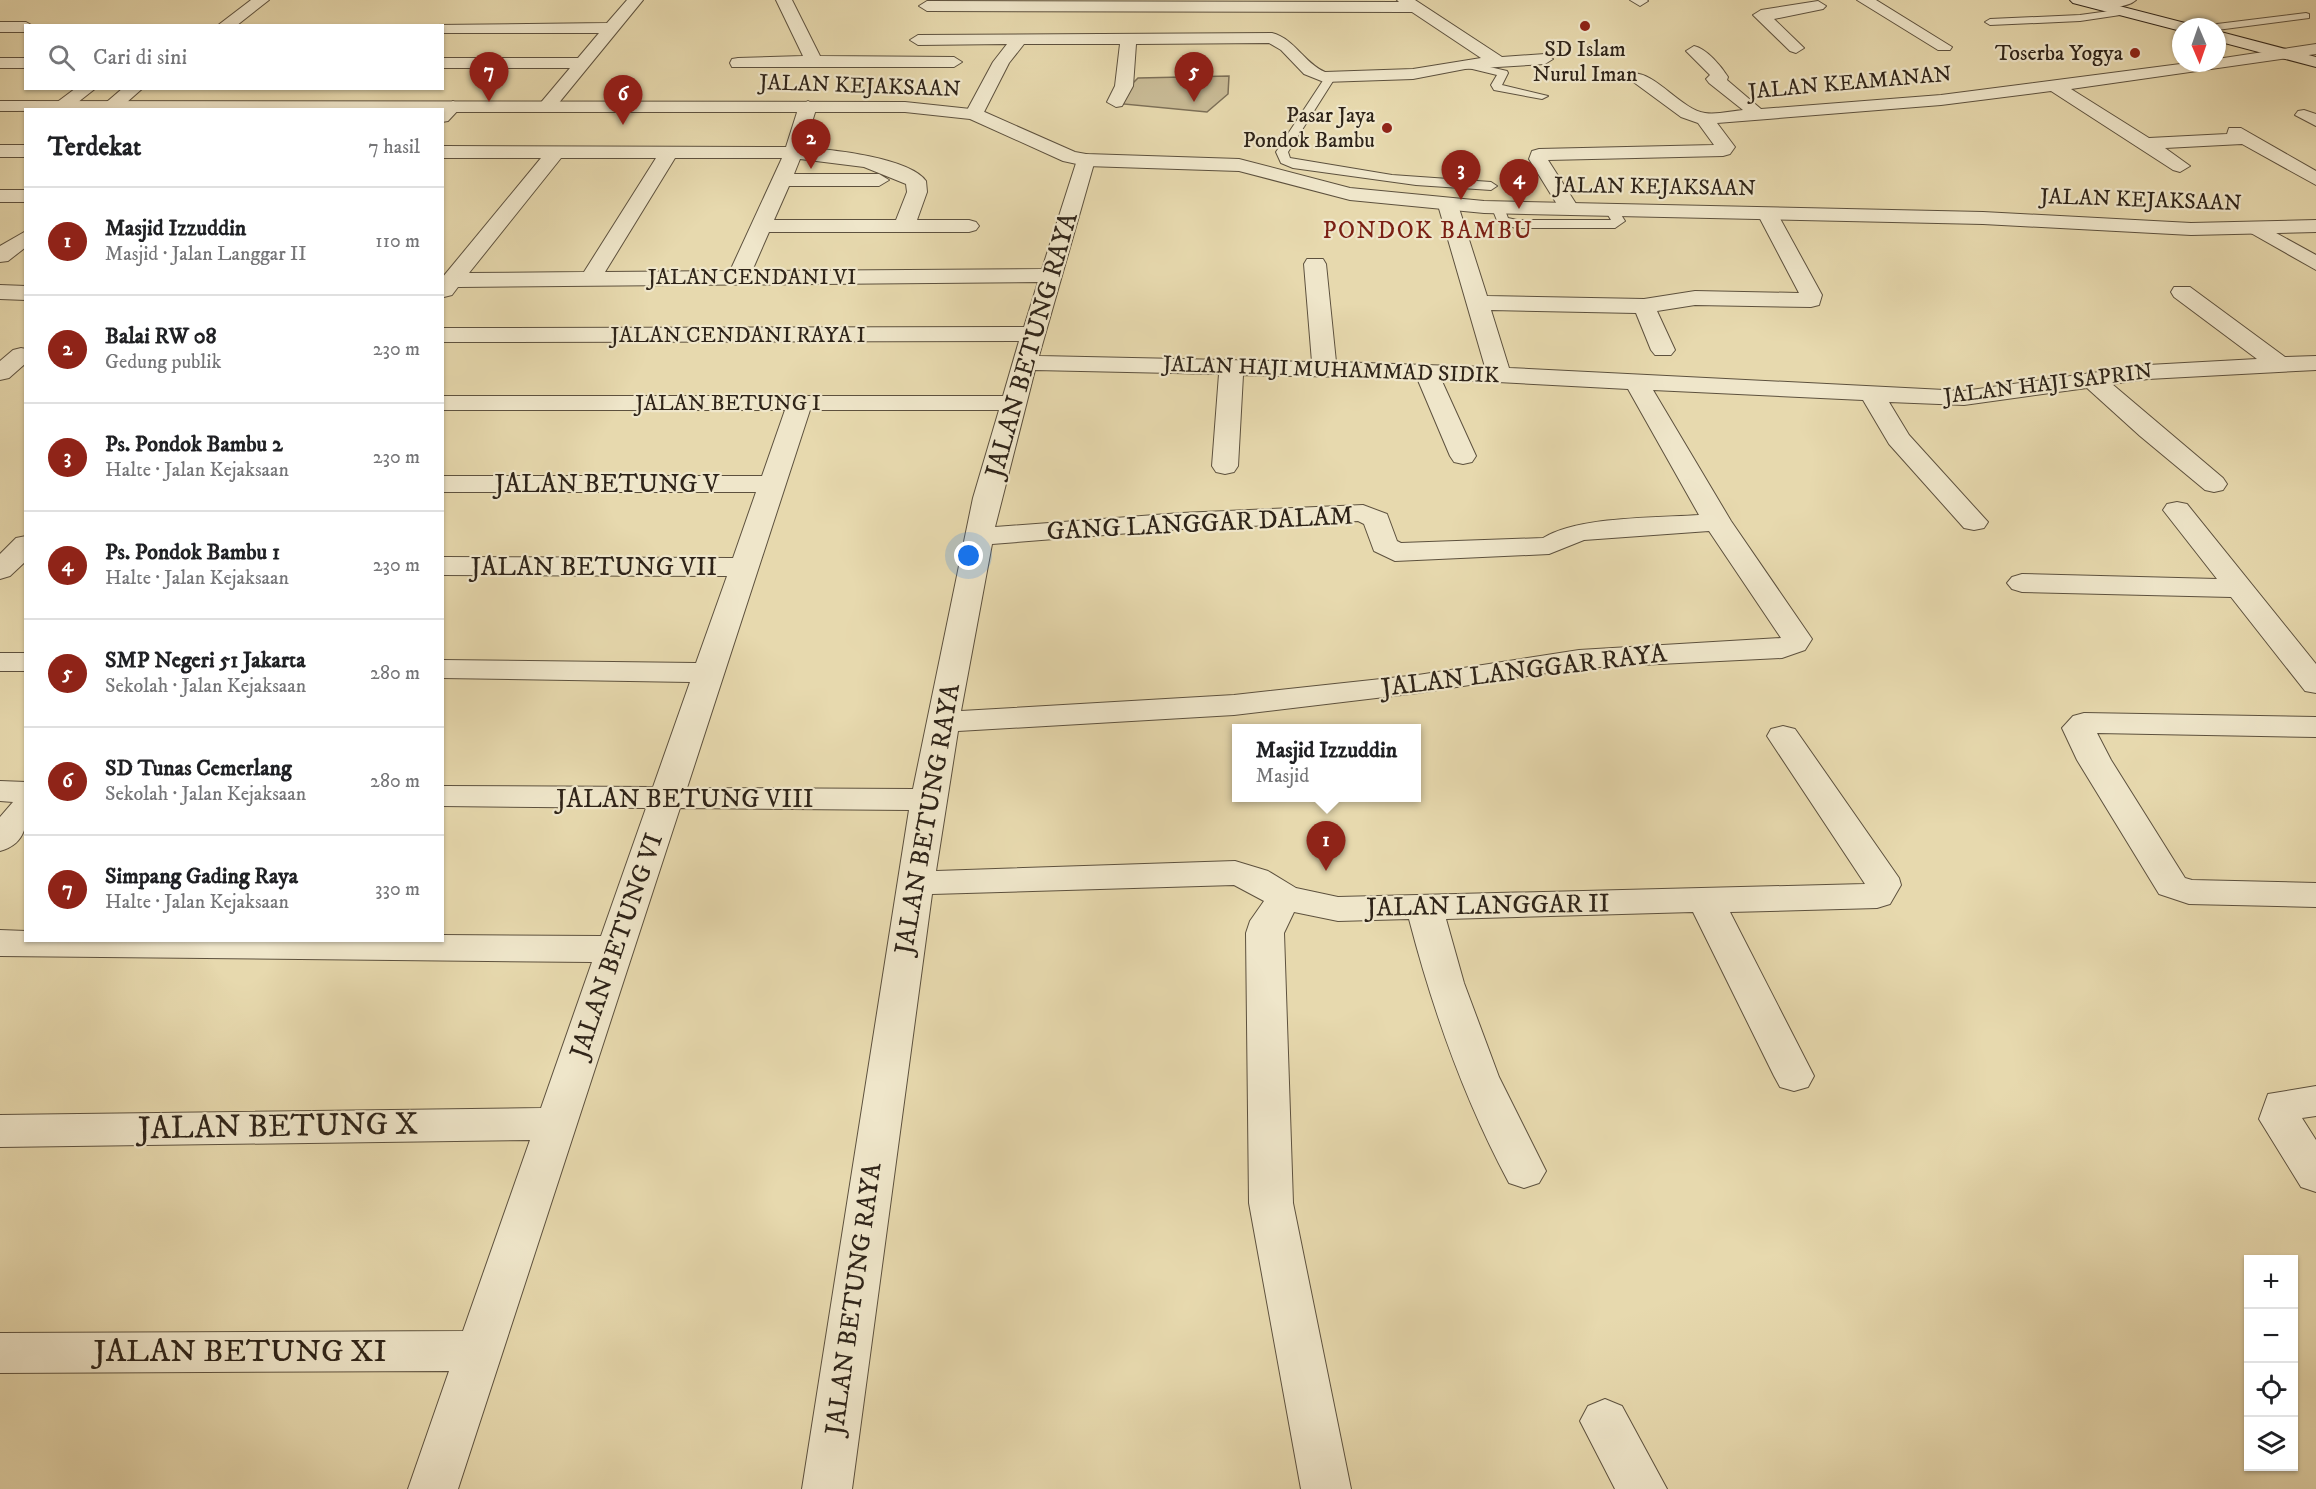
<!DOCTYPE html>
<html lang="id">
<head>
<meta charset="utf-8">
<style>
  :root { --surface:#fff; --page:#f2f2f2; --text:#202124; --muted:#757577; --line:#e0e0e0; --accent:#8f2418 }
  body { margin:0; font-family:"IM FELL DW Pica",serif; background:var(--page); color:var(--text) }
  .controls { position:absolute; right:18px; bottom:18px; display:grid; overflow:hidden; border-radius:0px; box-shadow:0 2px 4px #0004 }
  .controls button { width:54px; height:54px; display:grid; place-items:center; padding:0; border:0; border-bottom:2px solid var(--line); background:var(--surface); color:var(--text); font:30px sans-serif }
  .compass { position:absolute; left:2172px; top:18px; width:54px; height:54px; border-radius:50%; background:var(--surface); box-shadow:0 2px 4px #0004; rotate:178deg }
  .you { position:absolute; left:969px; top:556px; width:21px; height:21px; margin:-15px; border:4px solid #fff; border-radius:50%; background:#1a73e8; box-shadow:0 0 0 9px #1a73e833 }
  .badge { display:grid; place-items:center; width:39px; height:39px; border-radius:50%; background:var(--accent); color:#fff; font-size:20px; font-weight:700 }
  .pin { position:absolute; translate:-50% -50px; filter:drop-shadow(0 2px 3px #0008) }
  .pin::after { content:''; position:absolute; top:32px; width:21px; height:18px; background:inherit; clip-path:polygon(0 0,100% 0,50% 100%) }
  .popup { position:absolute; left:1232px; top:724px; width:189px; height:78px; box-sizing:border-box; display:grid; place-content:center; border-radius:0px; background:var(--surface); filter:drop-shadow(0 2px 4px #0005); font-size:20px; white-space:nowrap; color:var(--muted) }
  .popup b { font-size:22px; color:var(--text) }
  .popup::after { content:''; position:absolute; left:50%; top:100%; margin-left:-12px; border:12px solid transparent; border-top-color:var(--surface) }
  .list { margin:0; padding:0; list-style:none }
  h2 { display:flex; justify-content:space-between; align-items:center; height:78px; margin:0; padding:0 24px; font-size:26px }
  h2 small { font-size:20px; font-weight:400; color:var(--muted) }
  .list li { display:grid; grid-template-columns:39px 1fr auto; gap:18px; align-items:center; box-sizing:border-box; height:108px; padding:0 24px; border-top:2px solid var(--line) }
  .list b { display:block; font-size:22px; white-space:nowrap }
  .list p { margin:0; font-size:20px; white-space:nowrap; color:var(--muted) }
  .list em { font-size:20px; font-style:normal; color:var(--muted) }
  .icon { flex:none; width:33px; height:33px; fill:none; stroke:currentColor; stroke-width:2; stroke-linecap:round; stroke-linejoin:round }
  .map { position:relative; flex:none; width:2316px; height:1489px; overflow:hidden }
  .search { position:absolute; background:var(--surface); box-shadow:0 2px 4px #0004; left:24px; top:24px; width:420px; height:66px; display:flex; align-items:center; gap:15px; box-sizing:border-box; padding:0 21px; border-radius:0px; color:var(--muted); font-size:22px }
  .panel { position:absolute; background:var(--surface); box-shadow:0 2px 4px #0004; left:24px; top:108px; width:420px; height:834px; border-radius:0px }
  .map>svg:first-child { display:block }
  .green { fill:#c8ba95; stroke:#7c6f57; stroke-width:1.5 }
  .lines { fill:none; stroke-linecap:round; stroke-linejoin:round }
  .service-casing { stroke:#5d513e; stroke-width:2 }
  .minor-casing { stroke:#5d513e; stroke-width:2 }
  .tertiary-casing { stroke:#5d513e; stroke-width:2 }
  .secondary-casing { stroke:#2f2419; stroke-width:2 }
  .service { fill:#efe6ca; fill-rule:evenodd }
  .minor { fill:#efe6ca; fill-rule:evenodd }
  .tertiary { fill:#efe6ca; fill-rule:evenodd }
  .secondary { fill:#efe6ca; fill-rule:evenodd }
  .poi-dot { fill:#8f2418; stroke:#efe6ca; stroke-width:2 }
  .labels { text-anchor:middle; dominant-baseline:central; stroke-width:4.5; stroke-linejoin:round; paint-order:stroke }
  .far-poi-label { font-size:22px; fill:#2f2419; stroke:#efe6ca; text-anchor:end }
  .far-street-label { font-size:22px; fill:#2f2419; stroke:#efe6ca }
  .far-quarter-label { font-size:24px; letter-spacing:1.5px; fill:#7a1f14; stroke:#efe6ca }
  .street-label { font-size:26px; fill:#2f2419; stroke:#efe6ca }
  .near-street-label { font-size:32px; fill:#2f2419; stroke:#efe6ca }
</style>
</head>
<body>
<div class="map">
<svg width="2316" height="1489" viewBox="0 0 2316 1489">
  <rect width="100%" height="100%" fill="#e7d9ae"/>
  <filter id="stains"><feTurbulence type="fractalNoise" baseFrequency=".00333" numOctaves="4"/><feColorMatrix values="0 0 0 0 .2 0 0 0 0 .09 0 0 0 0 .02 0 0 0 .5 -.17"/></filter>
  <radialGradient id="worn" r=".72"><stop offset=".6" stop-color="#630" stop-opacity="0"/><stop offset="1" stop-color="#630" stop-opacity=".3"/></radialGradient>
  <!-- green -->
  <path class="green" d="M1229,76l-1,18 -21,18 -94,-9 25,-25z"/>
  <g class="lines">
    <defs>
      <path id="service" d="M2124,9l3,1v4l-47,7 -90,4 -5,-3 5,-3 90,-4z
        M2306,13l3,1v4l-92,12v-3h-5l5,-3z
        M1464,61l43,10 1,2 -6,12 46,11 -6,3 -48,-9 -3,-5 6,-10 -37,-9 -1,-2z
        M1328,78l5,3 -45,71 2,6 102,17 99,7 6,4 -6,4 -75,-5 -123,-17 -12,-5 -5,-11 48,-73z
        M1498,204l5,1 5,13 9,2h94l-6,-10 6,-4 5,1 9,14 -10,7h-99l-18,-5 -6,-15z"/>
      <path id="minor" d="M251,0h18l-33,26h-19z
        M627,0h16l-90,110h-12l-3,-4 32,-38h-128v-10h136l21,-25h-157v-7l-6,-1 171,-2z
        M776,0h16l28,56 134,1 8,5 -8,5h-222l-2,-4 2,-4 6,-1 65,-2z
        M1397,0h18l87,57 43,-3 8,5 -8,5 -80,5 -52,10 -89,3 -20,-8 -23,-24 -12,-7 -133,1 -3,42 -11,20 -6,1 -9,-5 8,-16 5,-42h-96l-15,19 -26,51 -9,5 -9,-5 28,-52 14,-18 -89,1 -8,-5 8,-5 354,-2c23,6 32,30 53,39l88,-3 68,-11 -69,-46 -485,-1 -8,-5 8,-5 472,1z
        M1630,0h17l1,1 -8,5z
        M1857,0h19l76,47 -2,3h-12z
        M2091,0h45c-8,8 -43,12 -51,4z
        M1818,1l8,5 -3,3 -49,10 30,29 -8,5 -6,-2 -37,-36 8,-5z
        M0,22h26l7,4h-7v6h-26z
        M2316,44v10l-245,35 78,49 78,-4 2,-6h12l75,43v14l-74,-41 -77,4 25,18 -10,6 -7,-2 -122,-79 -110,14 -224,18 18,24 -5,7 -7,2 -175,4 32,50 -3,4h-14l-34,-55 3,-8 7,-2 175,-4 -16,-22 -17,-6 -53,-39 3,-4c22,-5 50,36 74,39 12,2 26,-2 38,-3l-34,-27 -3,-4 4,-4 -24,-24 8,-5c13,3 27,20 34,31l-1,3 34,29 180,-14 247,-32h29v-4z
        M0,58h26v10h-26z
        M76,88h20l-28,22h-13l-3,-4z
        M123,88h20l-25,22h-13l-3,-4z
        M453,101l9,5 -14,15 -6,1v-12h-3z
        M808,101l9,5 -13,42c27,1 106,10 122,33l1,11 -10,28h52l7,2 3,4 -3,4 -7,2h-200l-17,39 290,-2 35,-109 9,-6 7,2 2,4 -56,196 273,6 -8,-98 3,-5h16l3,5 10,98 149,5 -47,-162 3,-4h14l3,4 29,91 157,3 51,-8 104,2 -42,-80 3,-4h14l3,4 45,82 -3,10 -8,2 -116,-2 -38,6 18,39 -4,5h-16l-4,-5 -15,-37 -145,-3 18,58 455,23 184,-26 109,-6 -83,-62 -3,-5 3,-5h16l95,70 31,-1v14l-168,9 -36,5 111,94 4,6 -4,6 -9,2 -9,-2 -65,-54 -53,-48 -123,17 -75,-3 20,33 79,87 -4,6 -10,2 -10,-2 -75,-84 -26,-44 -210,-10 78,131 81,118 -7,11 -23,8 -203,10 -161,25 -184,22 -276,16 -22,140 299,-10 33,10 28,17 42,9 527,-13 -98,-148 4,-7 12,-3 12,3 104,149 2,7 -11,19 -13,4 -147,4 84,164 -6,11 -14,4 -14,-4 -6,-11 -81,-164 -247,7 18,64 35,94 47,94 -7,12 -15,5 -15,-5c-45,-84 -76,-172 -100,-264l-71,2 -44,-9 -10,21 9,270 58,286h-50l-52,-286 -3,-270 4,-12 14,-20 -30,-16 -302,9 -80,595h-50l107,-679 -229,-2 -222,681h-50l41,-118 -449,2v-40l463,-2 67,-191 -530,7v-32l541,-7 51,-146 -592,-6v-26l26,1v9h416v-5l159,1 45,-128 -204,-2v-20l211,1 37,-105 -248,-4v-18l254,3 31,-87 -285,-1v-18l291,1 23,-66h-314v-16h320l23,-66h-343v-14h561l16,-55 -577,1v-14l582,-1 14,-45 -580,5 -6,8 -8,2 -2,-19 99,-120h-99v-12l344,1 13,-41zM561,158h95l-72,114 -115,1zM675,158h107l-52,113 -125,1zM800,159l64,8 42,17 1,8 -11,28h-122l15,-34h90l10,-6 -10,-6h-85zM1035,370l184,4 -7,92 4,6 9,2 9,-2 4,-6 5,-91 174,3 33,78 4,6 9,2 9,-2 4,-6 -35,-77 187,10 71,126c-43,3 -120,1 -156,23l-142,5 -4,-2 -10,-27 -24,-9 -182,8 -186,14zM810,410h189l-26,88 -60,291 -226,-1zM1358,521l6,3 10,27 21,10 154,-7 35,-14 125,-9 72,107 -202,12 -161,25 -184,20 -273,16 31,-167 189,-15z
        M2304,110l12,4v12l-21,-11 3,-4z
        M0,145h26v12h-26z
        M0,190h26v12h-26z
        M2256,222l60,33v15l-67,-38 -3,-4 3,-4z
        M26,231v16l-18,14 -8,1v-16z
        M0,285l26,1v14l-26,-1z
        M21,348l5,1v14l-17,15 -9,2v-19l13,-11z
        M2177,502l10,2 129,160v29l-11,-2 -74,-94 -209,-5 -10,-3 -5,-6 5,-6 10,-3 195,5 -54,-69 4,-6z
        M26,536v25l-16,15 -10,3v-25l16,-16z
        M0,653h26v18h-26z
        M2084,713l232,4v20l-219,-4 14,27 74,118 7,2 124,3v24l-127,-3 -30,-10 -82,-134 -15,-32 11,-12z
        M0,781l26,1c0,28 8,60 -26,69v-34l13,-15 -13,-1z
        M2316,1086v30l-14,2 14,22v52l-15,-5 -42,-68 9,-25z
        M1605,1399l17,7 45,83h-52l-35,-68 8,-15z"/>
      <path id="tertiary" d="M0,101l905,1 75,8 95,42 11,2 153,5 111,29 134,13 499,11 208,11 125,-3v12l-125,3 -208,-11 -499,-11 -134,-13 -111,-29 -153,-5 -23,-5 -93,-42 -65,-7h-463v-2l-442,1z"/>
      <path id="secondary" d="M2070,0h26l93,24 2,3h-10v4l-108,-28z
        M2217,31l99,26v10l-99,-26z"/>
    </defs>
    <!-- service casing -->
    <use href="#service" class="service-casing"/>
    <!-- minor casing -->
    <use href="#minor" class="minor-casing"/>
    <!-- tertiary casing -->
    <use href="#tertiary" class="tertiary-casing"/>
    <!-- secondary casing -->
    <use href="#secondary" class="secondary-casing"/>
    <!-- service -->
    <use href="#service" class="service"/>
    <!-- minor -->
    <use href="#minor" class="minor"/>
    <!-- tertiary -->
    <use href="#tertiary" class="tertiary"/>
    <!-- secondary -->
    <use href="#secondary" class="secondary"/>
  </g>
  <!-- markers -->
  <g class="poi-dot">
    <circle cx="1585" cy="26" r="6"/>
    <circle cx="2135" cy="53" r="6"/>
    <circle cx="1387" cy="128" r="6"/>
  </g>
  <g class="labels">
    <!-- far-poi labels -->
    <g class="far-poi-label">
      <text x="1585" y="49" text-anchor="middle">SD Islam<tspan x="1585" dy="25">Nurul Iman</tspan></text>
      <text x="2123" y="53">Toserba Yogya</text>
      <text x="1375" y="115">Pasar Jaya<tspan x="1375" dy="25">Pondok Bambu</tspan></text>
    </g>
    <!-- far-street labels -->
    <g class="far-street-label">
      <text transform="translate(1850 83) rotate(-5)">JALAN KEAMANAN</text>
      <text transform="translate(860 86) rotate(2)">JALAN KEJAKSAAN</text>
      <text transform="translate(1655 187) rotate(1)">JALAN KEJAKSAAN</text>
      <text transform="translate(2141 200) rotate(2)">JALAN KEJAKSAAN</text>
      <text x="752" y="277">JALAN CENDANI VI</text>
      <text x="738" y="335">JALAN CENDANI RAYA I</text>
      <text transform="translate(1331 370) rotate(2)">JALAN HAJI MUHAMMAD SIDIK</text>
      <text transform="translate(2048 384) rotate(-7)">JALAN HAJI SAPRIN</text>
      <text x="728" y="403">JALAN BETUNG I</text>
    </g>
    <!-- far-quarter labels -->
    <g class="far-quarter-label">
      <text x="1428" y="231">PONDOK BAMBU</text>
    </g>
    <!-- street labels -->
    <g class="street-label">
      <text transform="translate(1032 345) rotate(-74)">JALAN BETUNG RAYA</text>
      <text x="607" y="484">JALAN BETUNG V</text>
      <text transform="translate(1200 524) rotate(-3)">GANG LANGGAR DALAM</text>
      <text x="594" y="567">JALAN BETUNG VII</text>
      <text transform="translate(1524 671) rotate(-7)">JALAN LANGGAR RAYA</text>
      <text x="685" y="799">JALAN BETUNG VIII</text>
      <text transform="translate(928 819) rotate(-80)">JALAN BETUNG RAYA</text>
      <text transform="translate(1488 906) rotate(-1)">JALAN LANGGAR II</text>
      <text transform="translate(617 946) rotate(-71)">JALAN BETUNG VI</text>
      <text transform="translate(854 1299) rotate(-82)">JALAN BETUNG RAYA</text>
    </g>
    <!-- near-street labels -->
    <g class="near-street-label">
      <text transform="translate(278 1127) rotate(-1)">JALAN BETUNG X</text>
      <text x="240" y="1352">JALAN BETUNG XI</text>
    </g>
  </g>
  <rect width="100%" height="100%" filter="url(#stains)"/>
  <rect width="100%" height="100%" fill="url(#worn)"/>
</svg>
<div class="controls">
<button>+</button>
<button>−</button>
<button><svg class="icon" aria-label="locate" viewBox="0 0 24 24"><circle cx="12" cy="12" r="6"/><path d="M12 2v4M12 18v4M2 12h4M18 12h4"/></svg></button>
<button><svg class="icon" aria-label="layers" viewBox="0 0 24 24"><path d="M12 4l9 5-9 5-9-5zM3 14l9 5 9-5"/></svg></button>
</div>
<svg class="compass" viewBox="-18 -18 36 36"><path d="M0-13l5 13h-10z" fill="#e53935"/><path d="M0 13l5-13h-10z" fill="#757577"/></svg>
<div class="you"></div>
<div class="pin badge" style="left:1326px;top:871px">1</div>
<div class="popup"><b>Masjid Izzuddin</b>Masjid</div>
<div class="pin badge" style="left:811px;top:169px">2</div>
<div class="pin badge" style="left:1461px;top:200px">3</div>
<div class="pin badge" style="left:1519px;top:209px">4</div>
<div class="pin badge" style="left:1194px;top:102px">5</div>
<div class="pin badge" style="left:623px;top:125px">6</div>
<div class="pin badge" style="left:489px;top:102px">7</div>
<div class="search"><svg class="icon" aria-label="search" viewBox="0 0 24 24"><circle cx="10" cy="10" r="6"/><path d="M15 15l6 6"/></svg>Cari di sini</div>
<section class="panel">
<h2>Terdekat<small>7 hasil</small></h2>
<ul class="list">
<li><span class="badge">1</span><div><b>Masjid Izzuddin</b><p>Masjid · Jalan Langgar II</p></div><em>110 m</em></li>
<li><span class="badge">2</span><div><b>Balai RW 08</b><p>Gedung publik</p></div><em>230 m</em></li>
<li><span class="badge">3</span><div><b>Ps. Pondok Bambu 2</b><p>Halte · Jalan Kejaksaan</p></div><em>230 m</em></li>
<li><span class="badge">4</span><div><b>Ps. Pondok Bambu 1</b><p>Halte · Jalan Kejaksaan</p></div><em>230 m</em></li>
<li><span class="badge">5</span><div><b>SMP Negeri 51 Jakarta</b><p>Sekolah · Jalan Kejaksaan</p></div><em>280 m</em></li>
<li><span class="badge">6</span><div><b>SD Tunas Cemerlang</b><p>Sekolah · Jalan Kejaksaan</p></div><em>280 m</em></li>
<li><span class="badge">7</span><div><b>Simpang Gading Raya</b><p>Halte · Jalan Kejaksaan</p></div><em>330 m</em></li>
</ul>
</section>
</div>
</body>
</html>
